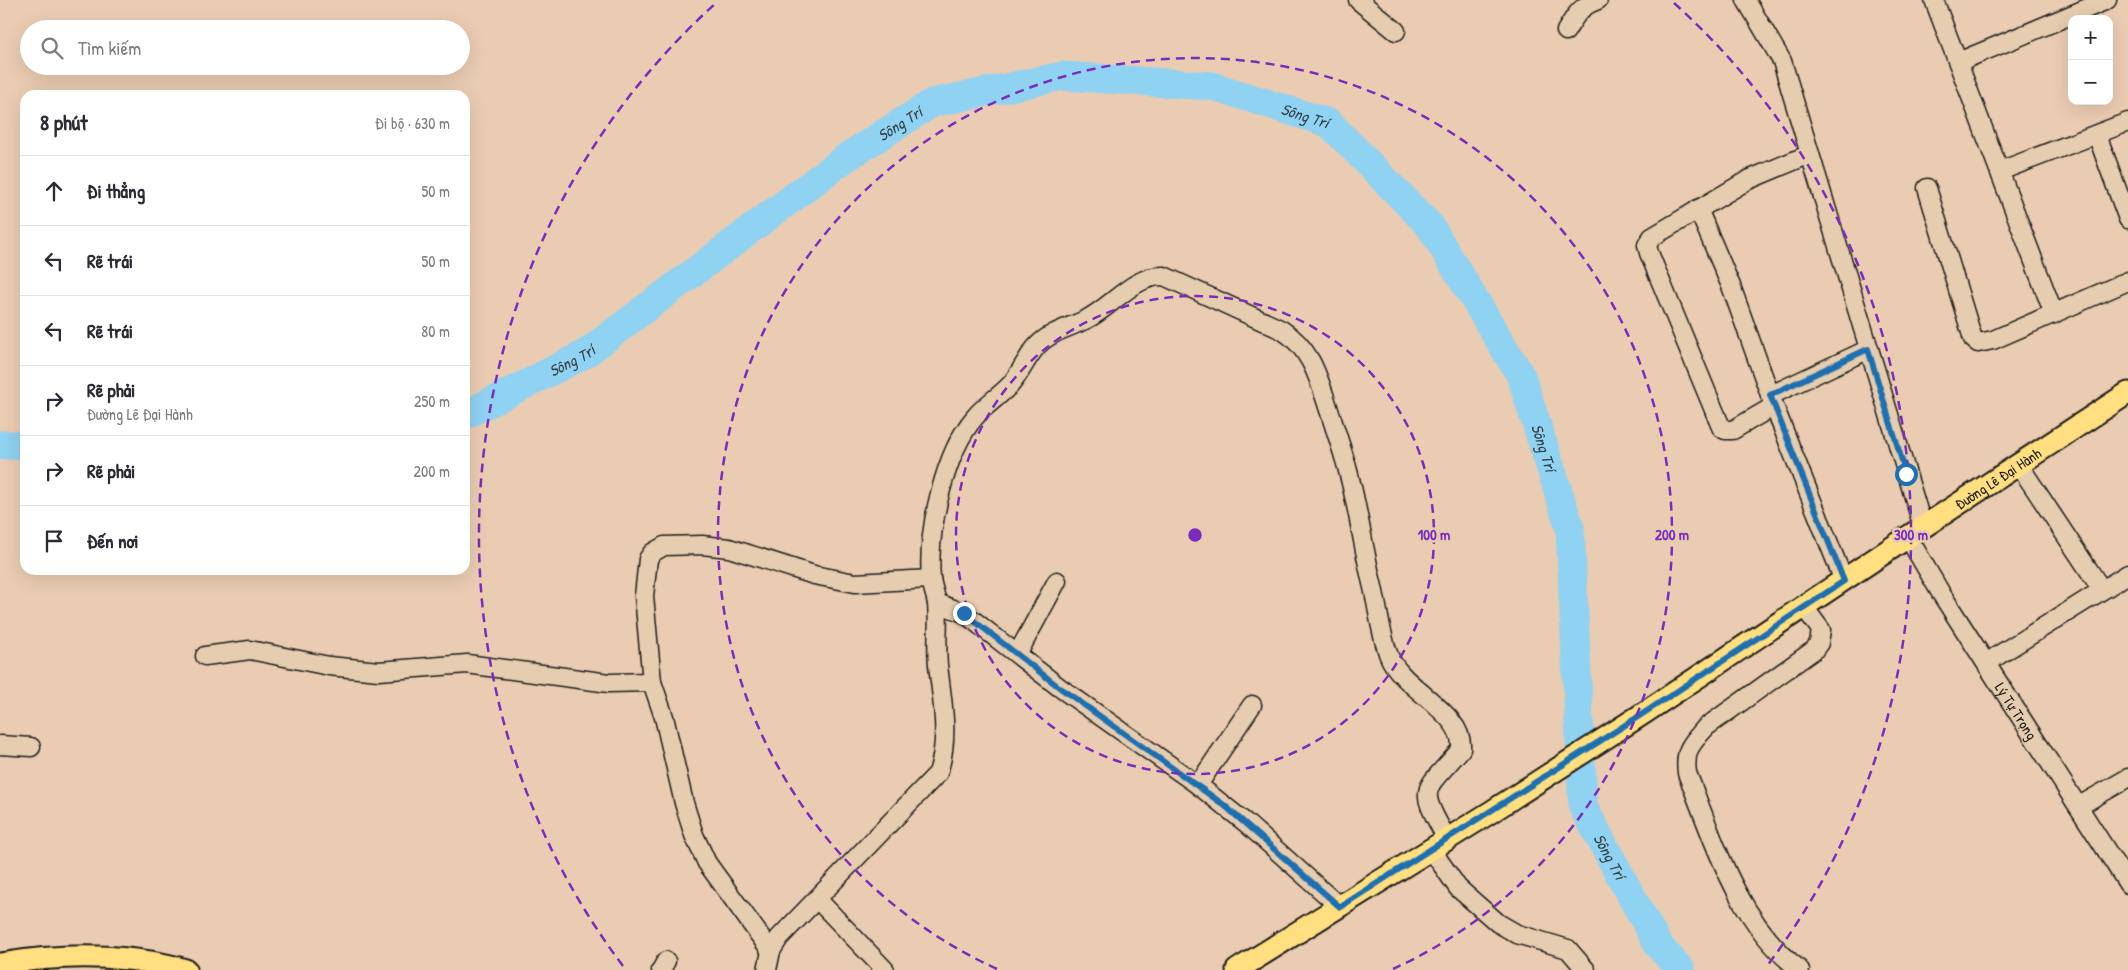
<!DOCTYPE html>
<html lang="vi">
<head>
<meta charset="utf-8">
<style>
  :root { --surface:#fff; --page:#f7f7f7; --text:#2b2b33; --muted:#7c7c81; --line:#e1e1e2 }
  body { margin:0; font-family:"Patrick Hand",sans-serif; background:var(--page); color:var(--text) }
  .controls { position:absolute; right:15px; top:15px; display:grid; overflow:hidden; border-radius:10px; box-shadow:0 5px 20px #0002 }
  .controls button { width:45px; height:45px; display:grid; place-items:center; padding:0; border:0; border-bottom:1px solid var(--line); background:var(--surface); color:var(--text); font:25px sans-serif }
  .stop { position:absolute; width:15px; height:15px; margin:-11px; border:4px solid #1f6fb2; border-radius:50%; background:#fff }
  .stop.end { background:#1f6fb2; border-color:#fff; box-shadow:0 1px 5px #0008 }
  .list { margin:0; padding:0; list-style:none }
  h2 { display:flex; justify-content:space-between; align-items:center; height:65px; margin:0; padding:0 20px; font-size:21px }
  h2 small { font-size:16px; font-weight:400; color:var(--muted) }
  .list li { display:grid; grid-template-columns:32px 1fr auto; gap:15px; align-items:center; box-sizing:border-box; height:70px; padding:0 20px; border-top:1px solid var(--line) }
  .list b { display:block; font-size:19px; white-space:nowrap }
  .list p { margin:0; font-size:16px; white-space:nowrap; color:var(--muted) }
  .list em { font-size:16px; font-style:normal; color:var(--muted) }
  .icon { flex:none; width:28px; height:28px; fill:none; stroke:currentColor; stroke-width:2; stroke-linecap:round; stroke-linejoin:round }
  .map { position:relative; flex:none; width:2128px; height:970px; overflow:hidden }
  .search { position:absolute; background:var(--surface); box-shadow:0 5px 20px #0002; left:20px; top:20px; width:450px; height:55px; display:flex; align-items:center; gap:12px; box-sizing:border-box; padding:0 18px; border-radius:28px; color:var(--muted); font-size:19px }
  .panel { position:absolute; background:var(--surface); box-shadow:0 5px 20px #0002; left:20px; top:90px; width:450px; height:485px; border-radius:15px }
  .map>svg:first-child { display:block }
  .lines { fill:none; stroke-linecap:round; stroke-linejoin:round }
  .river { stroke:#90d2f1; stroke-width:29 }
  .minor-casing { stroke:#1c1c1c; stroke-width:21 }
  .major-casing { stroke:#1c1c1c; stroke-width:25 }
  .minor { stroke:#e7cdaf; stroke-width:18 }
  .major { stroke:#ffdf80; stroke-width:21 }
  .route { stroke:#1f6fb2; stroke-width:6 }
  .ring { fill:none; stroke:#7b2cbf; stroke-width:2.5; stroke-dasharray:9 6 }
  .labels { text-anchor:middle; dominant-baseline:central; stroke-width:5; stroke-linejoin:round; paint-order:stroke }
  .street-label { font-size:15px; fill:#1c1c1c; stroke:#e7cdaf }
  .water-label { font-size:16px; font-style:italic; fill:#334047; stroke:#e7cdaf }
  .centre { fill:#7b2cbf; stroke:#e7cdaf; stroke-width:2.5 }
  .ring-label { font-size:15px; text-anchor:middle; font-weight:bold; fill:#7b2cbf; stroke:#e7cdaf; stroke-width:5; stroke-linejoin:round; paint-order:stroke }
</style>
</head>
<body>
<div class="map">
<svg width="2128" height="970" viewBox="0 0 2128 970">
  <rect width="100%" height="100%" fill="#eaccb2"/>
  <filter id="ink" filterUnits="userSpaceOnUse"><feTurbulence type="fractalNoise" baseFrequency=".02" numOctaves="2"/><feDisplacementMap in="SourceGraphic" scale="10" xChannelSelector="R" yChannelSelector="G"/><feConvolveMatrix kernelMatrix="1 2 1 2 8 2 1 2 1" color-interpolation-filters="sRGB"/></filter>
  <g filter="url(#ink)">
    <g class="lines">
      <!-- river -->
      <g class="river">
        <path id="s1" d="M465,415l120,-61 262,-197 85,-54 131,-27 149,10 117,37 101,103 91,150 49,152 13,279 75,138 23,25"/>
        <path d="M0,445h25"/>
      </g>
      <defs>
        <g id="minor">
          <path d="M1358,0l38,31"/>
          <path d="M1746,0l36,61 28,93 113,373"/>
          <path d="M1934,0l120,314"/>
          <path d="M1566,31c9,-15 14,-25 32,-31"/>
          <path d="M1958,62l149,-62"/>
          <path d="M2097,135l31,84"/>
          <path d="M2000,171l128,-49"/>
          <path d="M1927,188l46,151 5,4 15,-3 135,-59"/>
          <path d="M1698,209l33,77 43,120 70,175"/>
          <path d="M1771,395l98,-46"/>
          <path d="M1774,406l-41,24h-8l-4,-3 -72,-174 -2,-8 5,-8 96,-57 62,-26"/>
          <path d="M2019,465l83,125"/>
          <path id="s2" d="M1908,537l34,58 186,289"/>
          <path d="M937,603l27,10 95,74 139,98 48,38 94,84"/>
          <path d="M1018,653l39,-72"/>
          <path d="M205,656l45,-6 79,16 50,5 88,-7 142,19 43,-1"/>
          <path d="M1986,663l142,-89"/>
          <path d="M0,745l31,2"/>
          <path d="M1198,785l54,-80"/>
          <path d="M2079,806l49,-28"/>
          <path d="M1431,849l27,39 40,35 19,11 51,15 18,21"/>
          <path d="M818,900l67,70"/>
          <path d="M771,951l-64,-88 -13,-28 -10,-32 -20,-86 -12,-35 -8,-86 4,-37 4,-6 12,-7 38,-1 27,3 85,27 41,8 76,-4"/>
          <path d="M661,970l5,-9"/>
          <path d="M767,970l4,-19 8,-13 159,-165c12,-37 4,-71 0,-108 -2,-20 1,-41 -1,-61 -1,-8 -5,-17 -6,-26 -4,-46 13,-125 44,-161 10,-12 25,-21 36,-33 10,-12 16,-27 26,-38 12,-13 30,-18 46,-25 28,-12 49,-46 81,-45l118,54c30,19 37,50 48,83 6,19 13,39 18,58 10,37 15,75 24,112 6,24 8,50 17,73 13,33 76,57 72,93 -37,44 -45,35 -14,90"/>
          <path d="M1800,970c-62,-47 -85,-127 -113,-197 -3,-23 4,-29 19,-46l108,-77 5,-7 2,-13 -17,-23"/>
        </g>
        <g id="major">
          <path d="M0,964c62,-10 125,-11 186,6"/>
          <path id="s3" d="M1237,970l254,-158 153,-99 279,-186 205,-134"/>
        </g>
      </defs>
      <!-- minor casing -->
      <use href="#minor" class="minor-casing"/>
      <!-- major casing -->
      <use href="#major" class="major-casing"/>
      <!-- minor -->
      <use href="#minor" class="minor"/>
      <!-- major -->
      <use href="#major" class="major"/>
    </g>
  </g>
  <g class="lines" filter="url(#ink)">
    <!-- route -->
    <path class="route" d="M964,613l95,74 165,118 116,102 304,-194 200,-132 -74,-186 98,-46 38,125"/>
  </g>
  <!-- distance rings -->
  <g class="ring">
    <circle cx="1195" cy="535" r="239"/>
    <path d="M997 969A477 477 0 1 1 1393 969"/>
    <path d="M623 966A716 716 0 0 1 716 3M1674 3A716 716 0 0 1 1767 966"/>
  </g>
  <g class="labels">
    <!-- street labels -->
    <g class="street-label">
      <text stroke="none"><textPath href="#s3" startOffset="906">Đường Lê Đại Hành</textPath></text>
      <text stroke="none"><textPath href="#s2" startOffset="205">Lý Tự Trọng</textPath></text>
    </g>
    <!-- water labels -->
    <g class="water-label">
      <text stroke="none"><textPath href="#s1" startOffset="944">Sông Trí</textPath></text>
      <text stroke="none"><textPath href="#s1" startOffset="525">Sông Trí</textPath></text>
      <text stroke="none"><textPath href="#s1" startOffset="120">Sông Trí</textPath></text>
      <text stroke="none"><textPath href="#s1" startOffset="1364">Sông Trí</textPath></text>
      <text stroke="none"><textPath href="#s1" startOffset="1784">Sông Trí</textPath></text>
    </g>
  </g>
  <circle cx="1195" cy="535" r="8" class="centre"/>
  <g class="ring-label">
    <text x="1434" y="540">100 m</text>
    <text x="1672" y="540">200 m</text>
    <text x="1911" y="540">300 m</text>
  </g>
</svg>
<div class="controls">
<button>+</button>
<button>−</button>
</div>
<div class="stop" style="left:1906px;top:474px"></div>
<div class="stop end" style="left:964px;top:613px"></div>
<div class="search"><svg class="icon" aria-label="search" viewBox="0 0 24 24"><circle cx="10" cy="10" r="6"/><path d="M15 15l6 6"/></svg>Tìm kiếm</div>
<section class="panel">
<h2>8 phút<small>Đi bộ · 630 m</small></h2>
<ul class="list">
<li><svg class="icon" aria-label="ahead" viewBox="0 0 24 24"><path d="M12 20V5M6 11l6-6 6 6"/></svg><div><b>Đi thẳng</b></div><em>50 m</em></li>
<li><svg class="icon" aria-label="left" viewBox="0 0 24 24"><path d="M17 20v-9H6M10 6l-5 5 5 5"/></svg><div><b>Rẽ trái</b></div><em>50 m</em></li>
<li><svg class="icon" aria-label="left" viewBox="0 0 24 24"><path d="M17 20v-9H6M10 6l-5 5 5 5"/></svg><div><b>Rẽ trái</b></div><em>80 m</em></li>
<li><svg class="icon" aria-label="right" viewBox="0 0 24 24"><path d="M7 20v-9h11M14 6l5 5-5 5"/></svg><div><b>Rẽ phải</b><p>Đường Lê Đại Hành</p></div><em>250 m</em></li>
<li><svg class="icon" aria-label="right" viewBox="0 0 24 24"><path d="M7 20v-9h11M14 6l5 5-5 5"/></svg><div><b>Rẽ phải</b></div><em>200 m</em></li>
<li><svg class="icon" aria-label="arrive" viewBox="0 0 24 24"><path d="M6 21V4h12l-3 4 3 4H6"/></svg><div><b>Đến nơi</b></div></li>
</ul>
</section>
</div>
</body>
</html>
